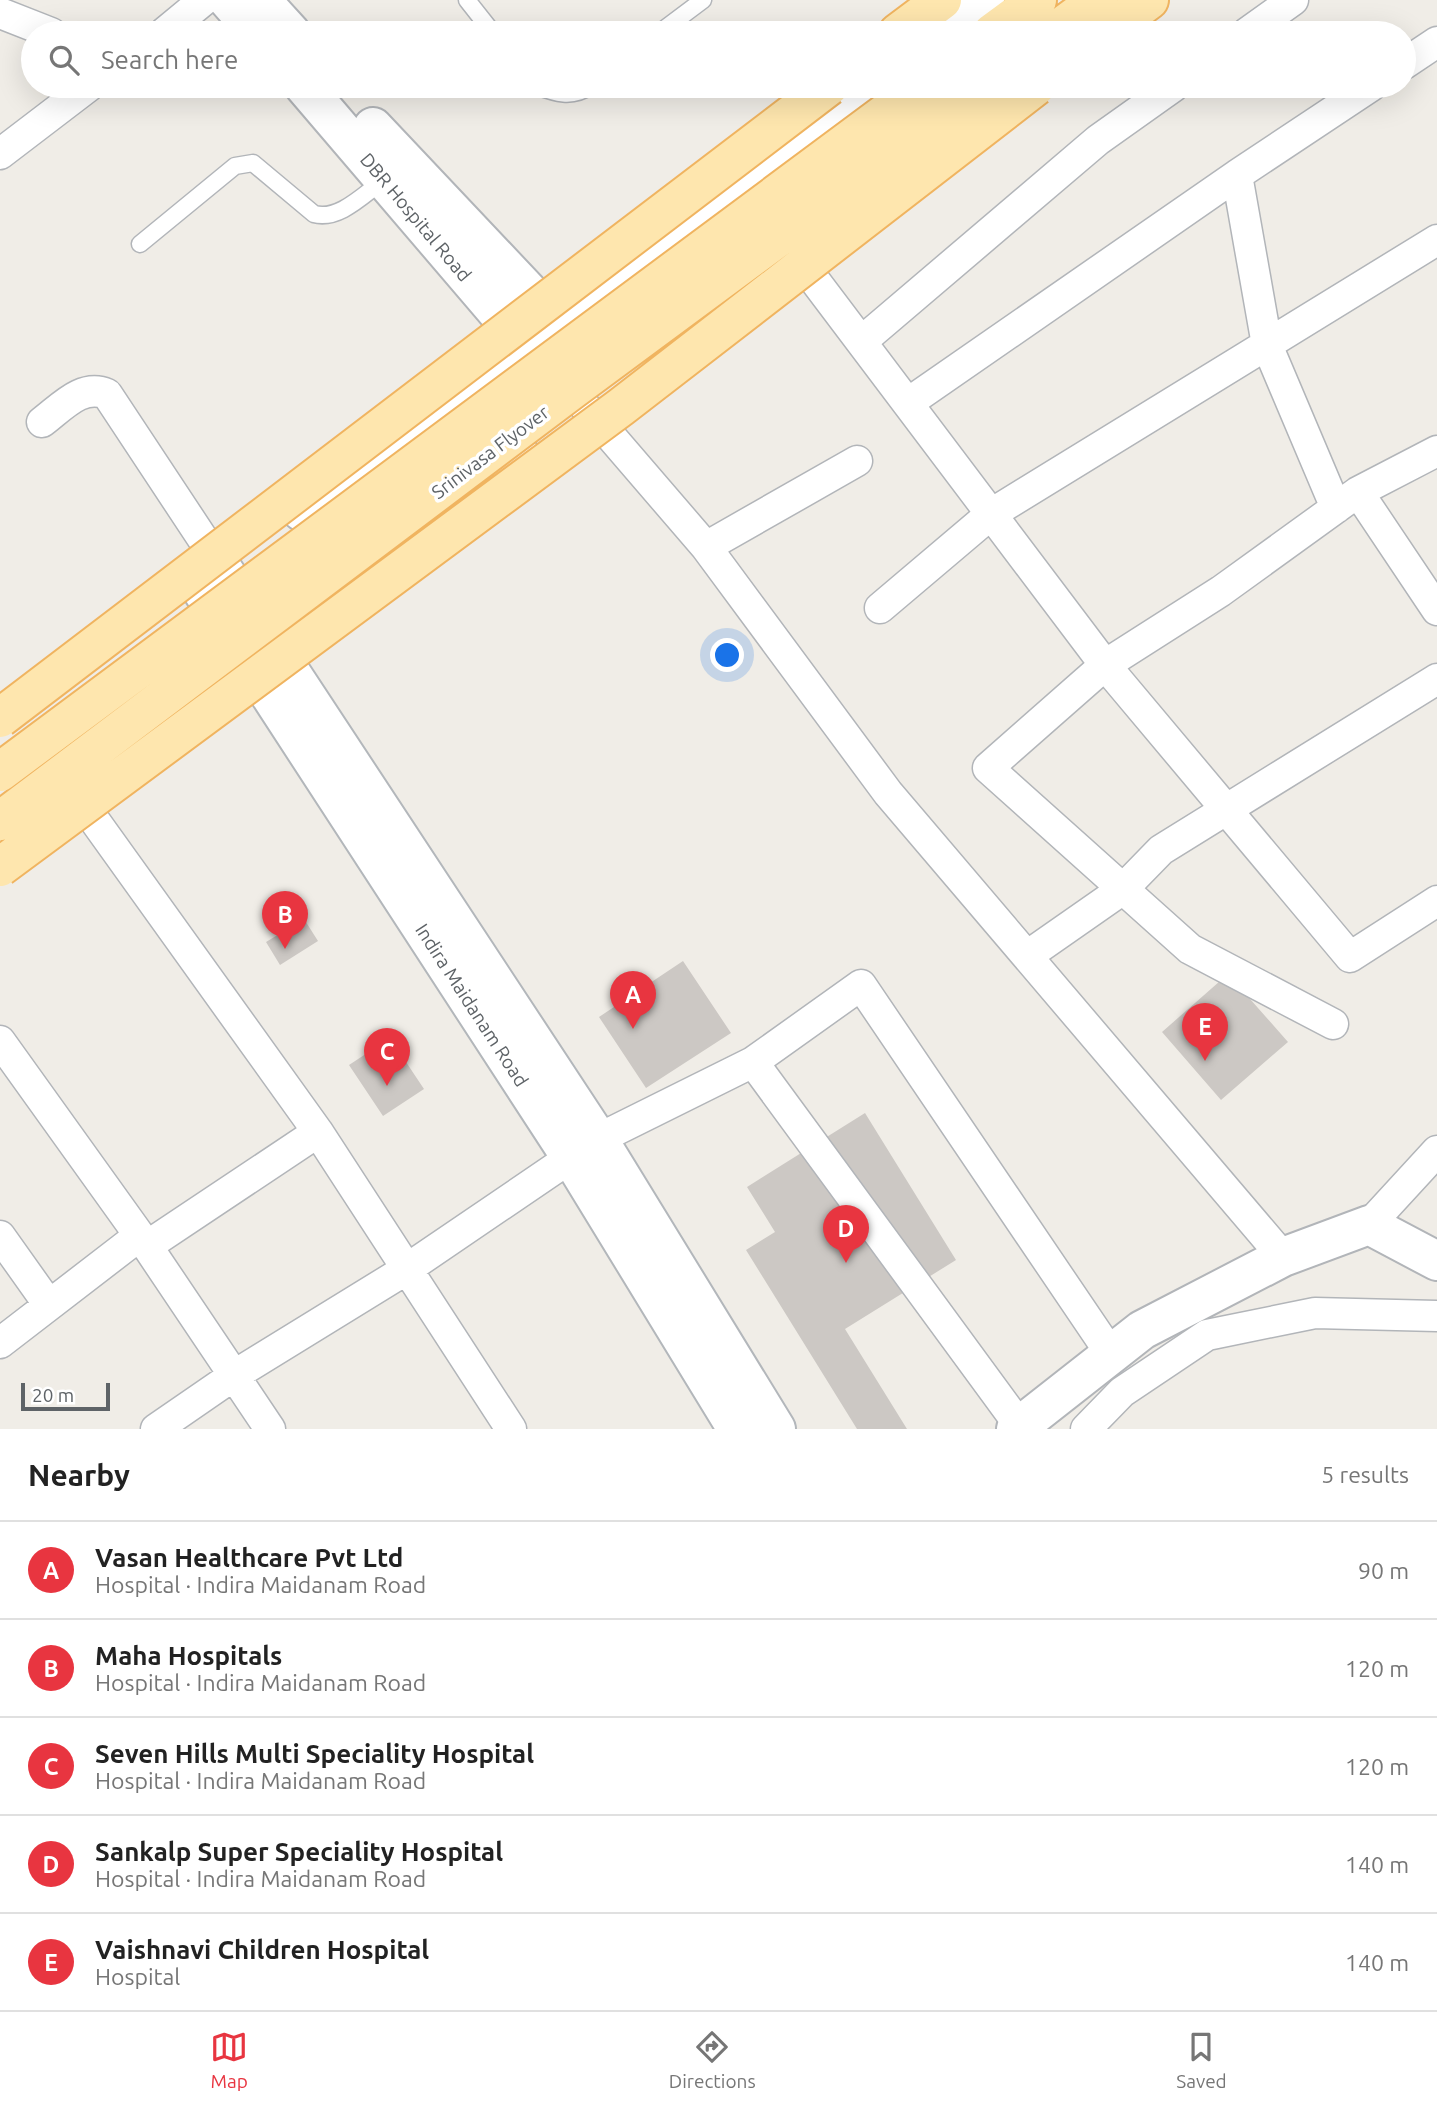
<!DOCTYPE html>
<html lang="en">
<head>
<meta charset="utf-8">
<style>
  :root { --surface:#fff; --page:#f6f6f6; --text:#222; --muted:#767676; --line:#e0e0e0; --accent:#e83540 }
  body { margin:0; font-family:Ubuntu,sans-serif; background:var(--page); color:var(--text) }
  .scale { position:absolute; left:21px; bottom:18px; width:89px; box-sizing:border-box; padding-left:7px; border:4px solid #5e6367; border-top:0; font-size:19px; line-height:24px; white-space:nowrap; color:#5e6367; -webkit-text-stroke:5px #fff; paint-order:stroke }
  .you { position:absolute; left:728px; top:656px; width:24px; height:24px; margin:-18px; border:5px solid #fff; border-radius:50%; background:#1a73e8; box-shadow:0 0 0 10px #1a73e833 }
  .badge { display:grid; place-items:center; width:46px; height:46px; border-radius:50%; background:var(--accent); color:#fff; font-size:23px; font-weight:700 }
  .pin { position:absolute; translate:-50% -58px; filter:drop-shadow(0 2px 4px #0008) }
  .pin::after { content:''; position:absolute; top:37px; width:24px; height:21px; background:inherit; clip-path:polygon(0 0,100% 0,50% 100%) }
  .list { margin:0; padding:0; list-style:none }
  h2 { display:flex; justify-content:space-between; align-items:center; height:91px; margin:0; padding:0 28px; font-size:30px }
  h2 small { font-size:23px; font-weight:400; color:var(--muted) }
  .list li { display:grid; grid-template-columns:46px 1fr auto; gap:21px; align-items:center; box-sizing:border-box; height:98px; padding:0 28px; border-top:2px solid var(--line) }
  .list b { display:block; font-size:26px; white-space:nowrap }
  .list p { margin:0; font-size:23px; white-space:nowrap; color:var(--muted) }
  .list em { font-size:23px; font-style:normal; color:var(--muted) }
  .icon { flex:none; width:38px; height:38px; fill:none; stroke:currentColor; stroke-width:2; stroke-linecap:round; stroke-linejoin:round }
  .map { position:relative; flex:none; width:1437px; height:1429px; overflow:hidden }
  .search { position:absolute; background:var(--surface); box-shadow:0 7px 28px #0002; left:21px; right:21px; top:21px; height:77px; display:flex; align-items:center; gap:18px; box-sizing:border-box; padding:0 24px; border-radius:38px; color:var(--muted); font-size:26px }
  .sheet { height:581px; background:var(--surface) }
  nav { display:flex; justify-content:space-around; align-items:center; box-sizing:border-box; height:98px; border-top:2px solid var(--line); background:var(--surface); font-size:19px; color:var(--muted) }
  nav a { display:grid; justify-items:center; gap:4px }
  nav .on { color:var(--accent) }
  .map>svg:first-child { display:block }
  .building { fill:#ccc8c4 }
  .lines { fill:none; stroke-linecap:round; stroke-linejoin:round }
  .service-casing { stroke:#b2b5b9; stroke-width:19 }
  .minor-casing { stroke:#b2b5b9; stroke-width:33 }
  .tertiary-casing { stroke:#b2b5b9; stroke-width:42 }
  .secondary-casing { stroke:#b3b7bb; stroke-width:42 }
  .primary-casing { stroke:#f0b460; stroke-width:42 }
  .service { stroke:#fff; stroke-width:16 }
  .minor { stroke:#fff; stroke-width:30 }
  .tertiary { stroke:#fff; stroke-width:38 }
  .secondary { stroke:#fff; stroke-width:38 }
  .primary { stroke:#fee6ae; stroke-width:38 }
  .primary-bridge-casing { stroke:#f0b460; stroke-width:42; stroke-linecap:butt }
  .primary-bridge { stroke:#fee6ae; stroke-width:38 }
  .labels { text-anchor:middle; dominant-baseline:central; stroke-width:7; stroke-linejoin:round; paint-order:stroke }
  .street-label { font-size:19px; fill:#5e6367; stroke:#fff }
</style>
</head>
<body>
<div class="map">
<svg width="1437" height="1429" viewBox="0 0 1437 1429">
  <rect width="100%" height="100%" fill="#f0ede7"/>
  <!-- building -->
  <path class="building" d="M304,919l14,22 -38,24 -14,-23z
    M683,961l48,72 -85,55 -47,-71z
    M1228,974l60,68 -67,58 -59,-68z
    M390,1038l34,51 -41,27 -34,-51z
    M865,1113l91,147 -111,69 62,100h-50l-111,-179 29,-18 -28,-45z"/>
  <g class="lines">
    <defs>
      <path id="service" d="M467,0l26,33
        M659,33l44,-33
        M536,86c19,7 36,13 54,0
        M140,244l95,-78 18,-3 61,51c25,7 50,-20 70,-34"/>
      <path id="minor" d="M0,13l51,20
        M164,33l40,-33
        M1247,33l46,-33
        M1404,64l33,-22
        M0,154l89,-68
        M1237,175l134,-89
        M791,249l314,416 116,-74 137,-99 79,-41
        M862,341l236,-201 76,-54
        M908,403l329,-228 30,170 69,163
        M583,404l123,143 182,246 395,464
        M42,422c19,-14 40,-39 65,-28l115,174
        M1358,492l79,118
        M706,547l151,-86
        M880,608l111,-94 446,-274
        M72,789l246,343 193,297
        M1027,956l96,-67 38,-39 276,-171
        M1333,1024l-143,-75 -202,-181 117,-103 245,292 87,-56
        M0,1041l147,205 123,183
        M753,1062l267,364
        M1369,1225l68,-74
        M0,1236l49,69
        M147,1246l171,-114
        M0,1343l139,-107
        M156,1429l77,-53 174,-107 191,-130 155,-77 108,-77 250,369
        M1086,1429l36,-37 85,-57 108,-22 122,3"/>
      <path id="tertiary" d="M228,0l29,33
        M261,0l30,33
        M943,33l42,-33
        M304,86l224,262
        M373,127l187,198
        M301,511l394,-285 180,-140
        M292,627l227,-174
        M123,752l92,-68
        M1016,1429l126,-99 141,-73 86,-32 68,36"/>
      <path id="secondary" d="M222,568l376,571 178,290
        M199,586l373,573 165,270"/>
      <path id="primary" d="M898,33l44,-33
        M992,33l45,-33
        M1053,33l45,-33
        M1105,33l44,-33"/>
    </defs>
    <!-- service casing -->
    <use href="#service" class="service-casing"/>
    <!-- minor casing -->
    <use href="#minor" class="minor-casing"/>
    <!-- tertiary casing -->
    <use href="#tertiary" class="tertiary-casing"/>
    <!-- secondary casing -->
    <use href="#secondary" class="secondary-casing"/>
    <!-- primary casing -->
    <use href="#primary" class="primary-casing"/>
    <!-- service -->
    <use href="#service" class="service"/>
    <!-- minor -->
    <use href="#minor" class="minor"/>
    <!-- tertiary -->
    <use href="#tertiary" class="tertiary"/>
    <!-- secondary -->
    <use href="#secondary" class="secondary"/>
    <!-- primary -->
    <use href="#primary" class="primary"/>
    <defs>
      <path id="primary-bridge" d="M0,718l829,-632
        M0,772l922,-686
        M0,821l573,-432 410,-303
        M0,867l621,-460 415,-321"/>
    </defs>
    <!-- primary-bridge casing -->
    <use href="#primary-bridge" class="primary-bridge-casing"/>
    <!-- primary-bridge -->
    <use href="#primary-bridge" class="primary-bridge"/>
  </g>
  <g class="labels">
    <!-- street labels -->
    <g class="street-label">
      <text transform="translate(416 217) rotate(50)">DBR Hospital Road</text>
      <text transform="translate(490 452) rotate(-37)">Srinivasa Flyover</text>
      <text transform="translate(472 1005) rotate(57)">Indira Maidanam Road</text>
    </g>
  </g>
</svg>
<div class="scale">20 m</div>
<div class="you"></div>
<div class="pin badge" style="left:633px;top:1029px">A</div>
<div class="pin badge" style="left:285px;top:949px">B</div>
<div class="pin badge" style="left:387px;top:1086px">C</div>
<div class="pin badge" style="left:846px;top:1263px">D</div>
<div class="pin badge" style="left:1205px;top:1061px">E</div>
<div class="search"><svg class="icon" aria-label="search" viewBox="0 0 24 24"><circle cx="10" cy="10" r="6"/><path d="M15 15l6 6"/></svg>Search here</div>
</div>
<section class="sheet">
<h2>Nearby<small>5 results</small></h2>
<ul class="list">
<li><span class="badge">A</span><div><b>Vasan Healthcare Pvt Ltd</b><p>Hospital · Indira Maidanam Road</p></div><em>90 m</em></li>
<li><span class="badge">B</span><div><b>Maha Hospitals</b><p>Hospital · Indira Maidanam Road</p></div><em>120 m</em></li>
<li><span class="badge">C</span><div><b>Seven Hills Multi Speciality Hospital</b><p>Hospital · Indira Maidanam Road</p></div><em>120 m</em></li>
<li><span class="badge">D</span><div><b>Sankalp Super Speciality Hospital</b><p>Hospital · Indira Maidanam Road</p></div><em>140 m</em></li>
<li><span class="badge">E</span><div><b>Vaishnavi Children Hospital</b><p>Hospital</p></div><em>140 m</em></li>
</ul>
</section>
<nav>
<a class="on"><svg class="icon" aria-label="map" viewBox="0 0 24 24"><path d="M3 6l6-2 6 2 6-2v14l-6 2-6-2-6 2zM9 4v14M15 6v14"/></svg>Map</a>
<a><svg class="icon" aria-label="directions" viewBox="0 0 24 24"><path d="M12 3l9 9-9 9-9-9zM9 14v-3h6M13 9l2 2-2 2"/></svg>Directions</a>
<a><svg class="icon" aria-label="saved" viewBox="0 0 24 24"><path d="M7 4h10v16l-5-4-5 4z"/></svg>Saved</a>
</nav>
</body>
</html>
